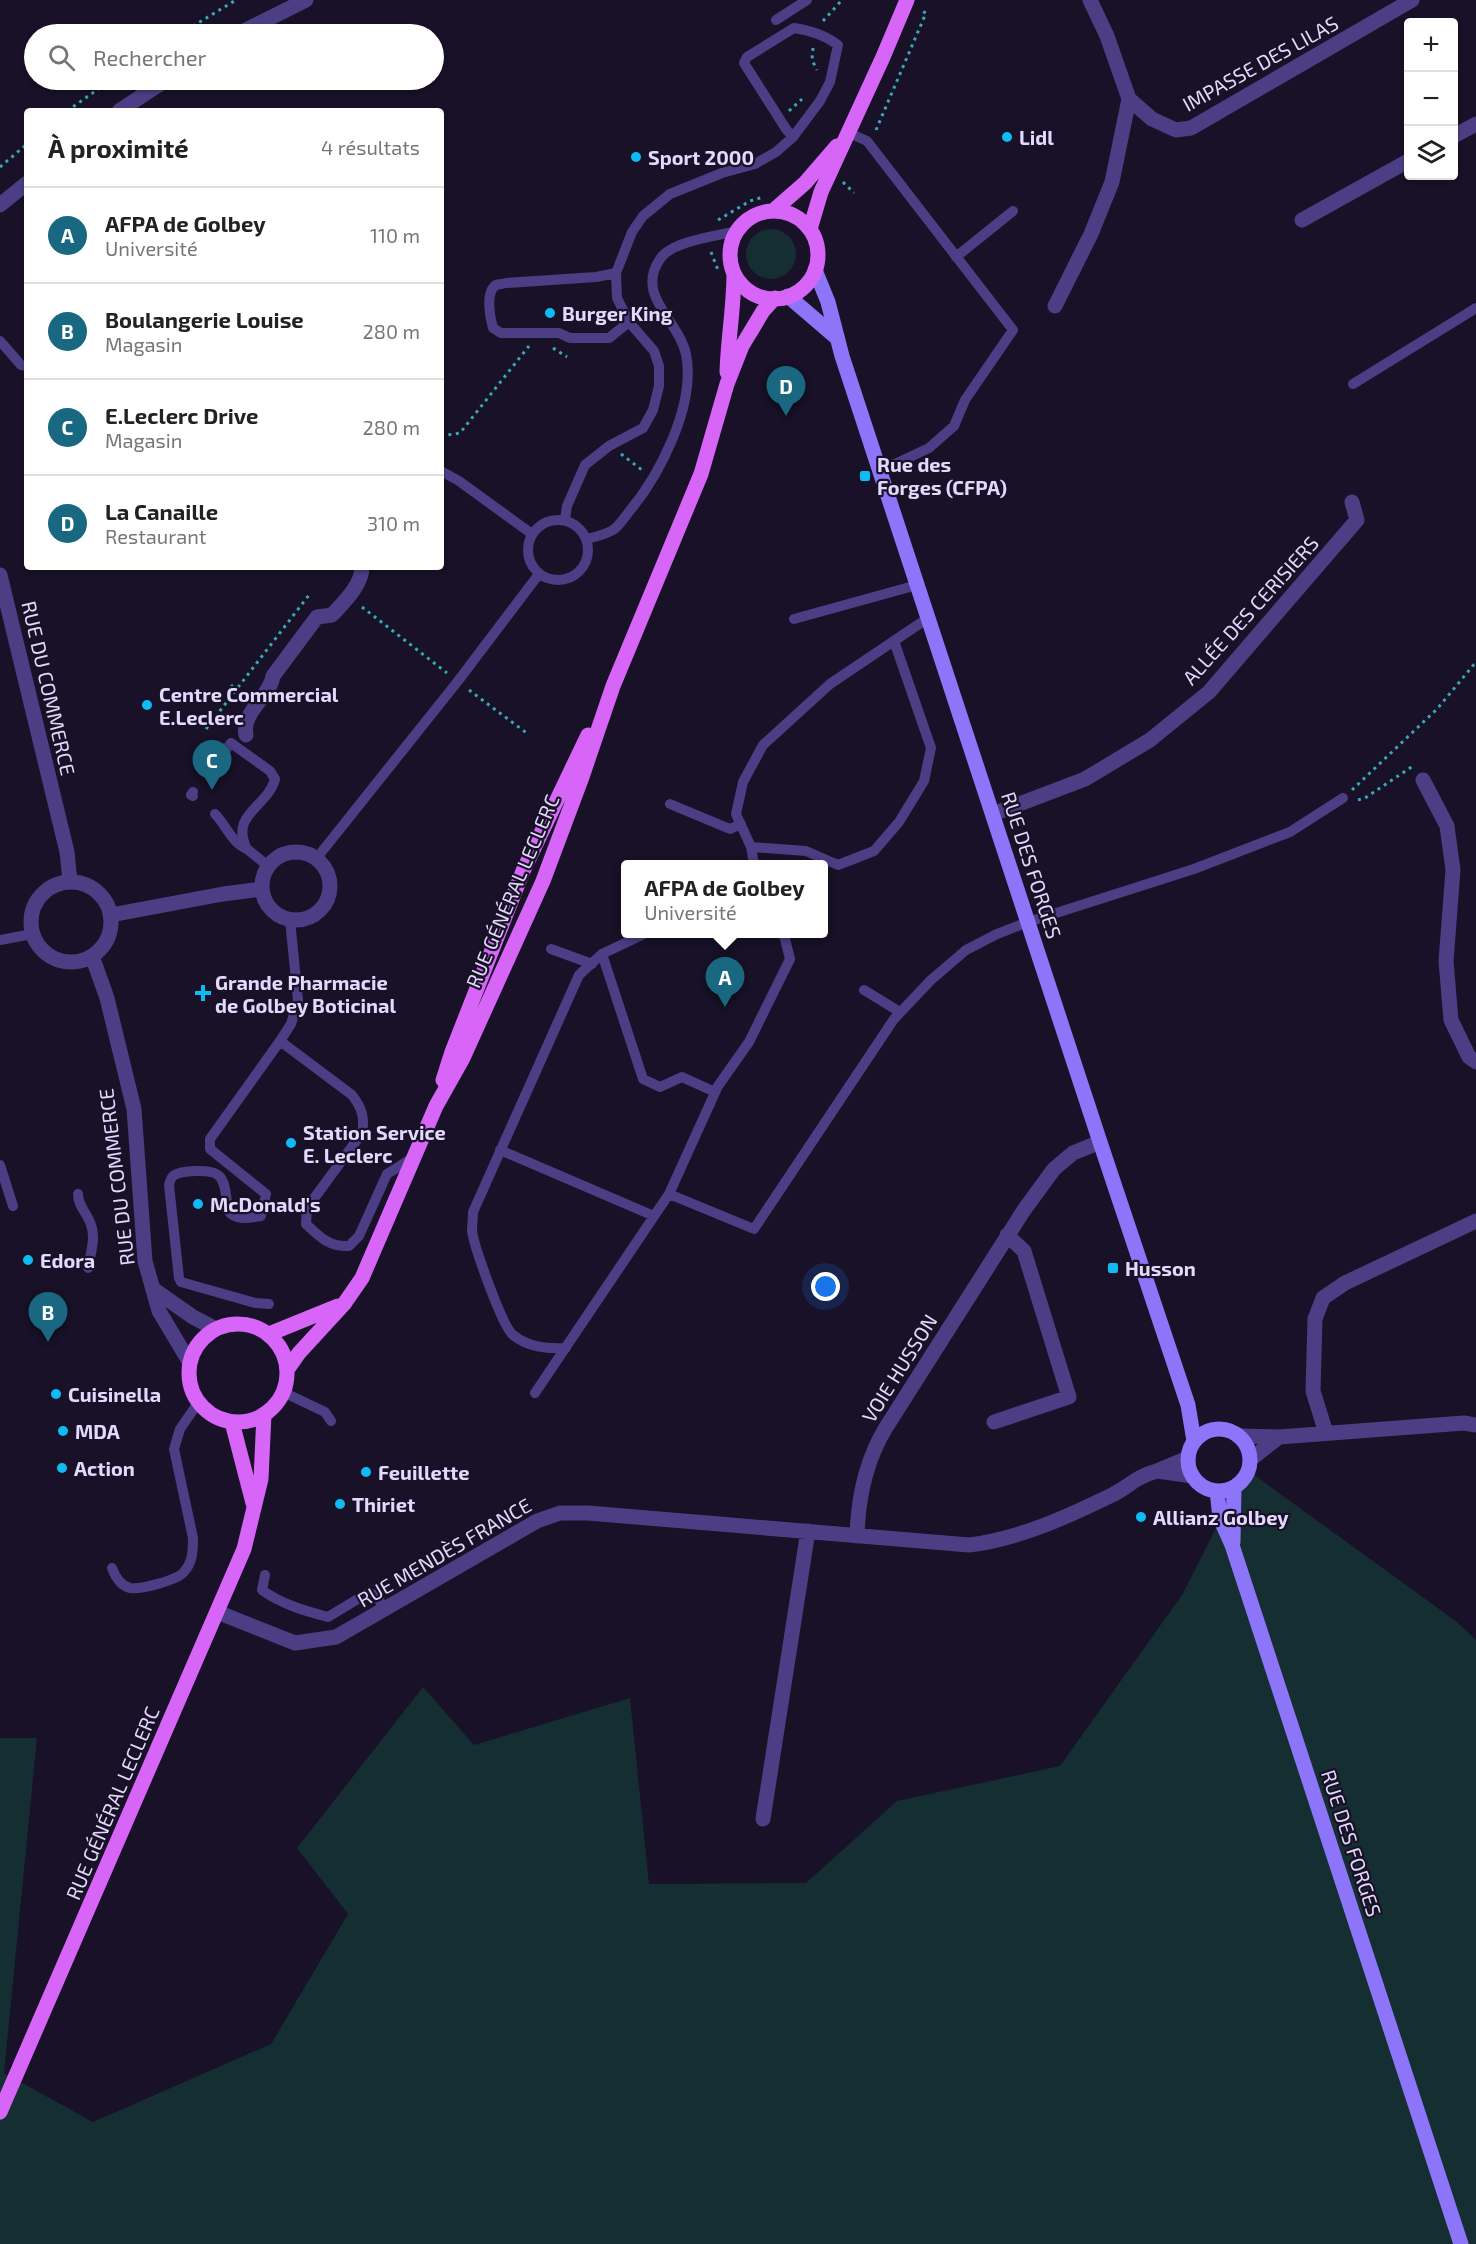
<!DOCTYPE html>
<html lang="fr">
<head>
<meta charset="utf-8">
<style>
  :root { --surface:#fff; --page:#f2f2f2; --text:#222; --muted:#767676; --line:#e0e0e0; --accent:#196780 }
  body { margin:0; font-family:"Exo 2",sans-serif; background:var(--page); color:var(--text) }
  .controls { position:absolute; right:18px; top:18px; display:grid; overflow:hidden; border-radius:6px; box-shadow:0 2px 4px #0004 }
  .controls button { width:54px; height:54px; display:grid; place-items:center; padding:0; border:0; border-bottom:2px solid var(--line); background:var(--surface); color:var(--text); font:30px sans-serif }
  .you { position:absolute; left:826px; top:1287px; width:21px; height:21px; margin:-15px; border:4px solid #fff; border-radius:50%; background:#1a73e8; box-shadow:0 0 0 9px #1a73e833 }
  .badge { display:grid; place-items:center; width:39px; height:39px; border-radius:50%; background:var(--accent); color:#fff; font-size:20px; font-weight:700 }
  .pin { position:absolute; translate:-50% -50px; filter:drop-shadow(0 2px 3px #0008) }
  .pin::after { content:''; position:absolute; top:32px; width:21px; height:18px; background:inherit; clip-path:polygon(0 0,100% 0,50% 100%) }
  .popup { position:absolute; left:621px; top:860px; width:207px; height:78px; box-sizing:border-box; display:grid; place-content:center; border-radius:6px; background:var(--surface); filter:drop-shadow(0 2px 4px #0005); font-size:20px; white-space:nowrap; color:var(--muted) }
  .popup b { font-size:22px; color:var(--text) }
  .popup::after { content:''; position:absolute; left:50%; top:100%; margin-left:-12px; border:12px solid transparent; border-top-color:var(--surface) }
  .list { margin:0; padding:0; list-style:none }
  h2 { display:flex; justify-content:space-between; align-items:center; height:78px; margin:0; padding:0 24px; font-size:26px }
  h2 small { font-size:20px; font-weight:400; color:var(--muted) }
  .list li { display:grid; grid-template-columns:39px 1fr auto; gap:18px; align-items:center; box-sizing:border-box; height:96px; padding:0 24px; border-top:2px solid var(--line) }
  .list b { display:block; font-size:22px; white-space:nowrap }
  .list p { margin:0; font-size:20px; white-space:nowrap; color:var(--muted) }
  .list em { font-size:20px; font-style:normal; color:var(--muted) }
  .icon { flex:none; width:33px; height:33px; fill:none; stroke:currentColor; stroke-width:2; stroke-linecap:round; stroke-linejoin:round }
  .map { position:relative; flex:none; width:1476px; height:2244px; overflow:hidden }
  .search { position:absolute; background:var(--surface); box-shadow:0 2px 4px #0004; left:24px; top:24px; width:420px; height:66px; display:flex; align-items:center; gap:15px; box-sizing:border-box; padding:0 21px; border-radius:33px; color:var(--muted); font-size:22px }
  .panel { position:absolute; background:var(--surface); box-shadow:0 2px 4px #0004; left:24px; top:108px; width:420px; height:462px; border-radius:6px }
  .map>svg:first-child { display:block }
  .green { fill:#142e31 }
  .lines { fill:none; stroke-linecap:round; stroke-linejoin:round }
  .path { stroke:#36a9b5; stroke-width:3; stroke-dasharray:3 4.5; stroke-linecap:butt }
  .service { stroke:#4b3e84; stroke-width:10 }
  .minor { stroke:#4b3e84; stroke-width:15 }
  .tertiary { stroke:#4b3e84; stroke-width:15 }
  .secondary { stroke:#8c75f9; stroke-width:15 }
  .primary { stroke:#d766f8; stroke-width:15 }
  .poi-dot { fill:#0fbbf4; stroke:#181127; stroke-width:2 }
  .labels { text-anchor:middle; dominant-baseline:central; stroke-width:4.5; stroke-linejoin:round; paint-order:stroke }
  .street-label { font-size:20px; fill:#e3d9fd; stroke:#181127 }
  .poi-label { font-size:20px; font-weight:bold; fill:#e3d9fd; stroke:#181127; text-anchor:start }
</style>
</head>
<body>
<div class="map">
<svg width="1476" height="2244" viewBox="0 0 1476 2244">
  <rect width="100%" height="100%" fill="#181127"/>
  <!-- green -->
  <path class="green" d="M746 254a25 25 0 1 1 50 0a25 25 0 1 1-50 0Z
    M1246,1469l211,153 19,18v604h-1476v-506h37l-33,335 89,49 178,-78 77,-130 -51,-66 126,-161 51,58 156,-47 19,186 157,-1 91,-82 163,-35 122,-171z"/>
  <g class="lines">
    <!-- path -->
    <path class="path" d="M823,21l19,-21
      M180,34l56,-34
      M813,48l-1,12 5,10
      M67,111l44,-31
      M789,111l13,-12
      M876,130l50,-117 -6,-3
      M0,167l27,-23
      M843,182l11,11
      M718,220l32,-19 13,-4
      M711,252l7,18
      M553,348l14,9
      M441,436l19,-3 69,-87
      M621,454l21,16
      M362,607l85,66
      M231,685l12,11
      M469,690l59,44
      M206,729l103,-134
      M1352,790l85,-81 39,-47
      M1358,800l7,-2 48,-32"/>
    <!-- service -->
    <path class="service" d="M776,20l31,-20
      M849,133l18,8 146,189 -48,70 -11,26 -25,22 -34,16 -16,4
      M956,257l57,-46
      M616,273l-20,4 -90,6c-4,1 -7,1 -10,2 -11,7 -6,33 -3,43l8,5h58l11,5h39l20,-16
      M0,341l21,24 6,1
      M1353,384l123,-76
      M441,471l18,10 73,53
      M528 550a30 30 0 1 1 60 0a30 30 0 1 1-60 0Z
      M565,520l2,-14 18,-41 24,-19 34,-18 10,-18 6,-24v-20l-5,-15 -25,-29 -12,-24 -1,-25 16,-41 11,-16 27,-22 52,-21 33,-9 21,-12 17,-15 27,-36 10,-19 8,-37c-15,-11 -27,-14 -44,-17l-47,29 -3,6 42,66 7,8
      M587,539c8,-2 19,-5 26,-9 6,-4 11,-12 15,-17 32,-38 68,-108 58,-159 -8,-35 -51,-58 -26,-95 12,-18 57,-23 77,-28
      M794,619l123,-34
      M210,770l21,-27 39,28 5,8c-7,28 -46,35 -28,70 -16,-7 -21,-24 -32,-35
      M193,796l-2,-1 2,-3
      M670,804l60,25 11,-5
      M751,847l55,4 32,14 36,-14 25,-29 25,-41 7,-33 -37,-107
      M247,849l21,17
      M316,859l142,-178 81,-107
      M754,864l-3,-17 -15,-33 7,-32 20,-37 67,-61 98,-66
      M0,940l32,-6
      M551,949l41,15
      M602,954l41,125 17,8 22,-10 33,15
      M864,990l36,22
      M280,1041l72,54c10,13 13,23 10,38l-55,75 -1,16c14,13 23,23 43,22l10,-10 28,-62 24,-15
      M500,1150l154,66
      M0,1165l13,41
      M78,1194c0,11 7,17 11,26 8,16 2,31 -1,48
      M669,1194l85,35 140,-210 37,-39 35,-30 31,-16 31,-12 166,-53 96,-37 53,-34
      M269,1304l-14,-1 -74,-21 -2,-4 -10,-93c1,-3 1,-6 4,-9 7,-6 38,-7 45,-1 9,7 8,26 10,36 8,10 21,7 33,5l5,-22 -56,-45v-10l70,-98 11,-17 7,-24 -8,-80
      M566,1348c-20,1 -38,-1 -53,-13 -11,-9 -39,-89 -41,-104 0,-6 1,-13 1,-19l106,-237 23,-21 42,-20
      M283,1392l42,20 6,9
      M535,1393l134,-199 49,-108 31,-44 41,-83 -6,-24 -3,-1
      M112,1568c3,8 9,18 18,20 11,2 46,-8 53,-15 10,-10 10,-23 10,-35l-19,-89 6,-20 18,-26
      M265,1575l-3,15c19,14 43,21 66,27l38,-23 11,1 6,13"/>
    <!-- minor -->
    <path class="minor" d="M1129,99l23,20 24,11 15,-2 221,-128
      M1454,136l22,-12
      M1302,220l106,-59
      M1055,306l36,-72 21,-52 17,-83 -22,-63 -17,-36
      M0,575l67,277 3,29
      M246,735c-5,-23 24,-38 27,-59l44,-59 15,-2c12,-13 30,-30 30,-48
      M1423,780l24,46 6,44 -7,91 5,59 18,37 7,5
      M993,814l92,-35 65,-39 59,-48 148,-172 -5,-18
      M262 886a34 34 0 1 1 68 0a34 34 0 1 1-68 0Z
      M31 922a40 40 0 1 1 80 0a40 40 0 1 1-80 0Z
      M111,915l112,-21 39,-5
      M92,956l15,42 27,111 11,152 14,50 31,52
      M153,1289l40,28 23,12
      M994,1422l75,-25 -45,-146 -17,-16
      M1326,1433l-13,-42 2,-72 8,-21 22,-15 131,-62
      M1240,1436l39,1 185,-14 12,2
      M1188,1458l-31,13 36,5
      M1251,1459l28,-22
      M857,1536c1,-37 9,-75 28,-107l139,-219 30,-41 19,-16 27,-11
      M217,1612l78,31 41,-6 201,-116 23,-8h28l381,32c50,-6 98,-28 143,-50 18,-9 23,-18 45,-24
      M763,1819l45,-288"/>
    <!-- tertiary -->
    <path class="tertiary" d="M238,34l68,-34
      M119,111l47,-31
      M0,205l27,-22"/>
    <!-- secondary -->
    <path class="secondary" d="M815,270l13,32 14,54 258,786 88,263 6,36
      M788,296l49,42
      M1188 1460a31 31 0 1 1 62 0a31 31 0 1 1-62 0Z
      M1217,1491l3,27 12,27 229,699
      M1233,1542l1,-55"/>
    <!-- primary -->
    <path class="primary" d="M773,211l32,-28 32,-37
      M730 255a44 44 0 1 1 88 0a44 44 0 1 1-88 0Z
      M810,229l11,-37 62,-135 24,-57
      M727,372c1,-33 7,-66 7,-99
      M443,1080l9,-28 71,-181 65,-136
      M189 1373a49 49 0 1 1 98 0a49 49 0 1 1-98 0Z
      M269,1334l69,-28
      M287,1370l12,-17 45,-49 18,-26 74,-172 27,-48 80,-177 39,-104 31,-91 88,-212 26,-90 15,-38 21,-35 12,-13
      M232,1422l21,81
      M0,2112l244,-563 17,-70 3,-65"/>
  </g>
  <!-- markers -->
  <g class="poi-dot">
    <circle cx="1007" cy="137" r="6"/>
    <circle cx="636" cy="157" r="6"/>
    <circle cx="550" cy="313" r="6"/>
    <rect x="859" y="470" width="12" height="12" rx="3"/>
    <circle cx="147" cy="705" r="6"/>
    <path d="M200 984h6v6h6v6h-6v6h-6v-6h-6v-6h6z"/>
    <circle cx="291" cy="1143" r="6"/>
    <circle cx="198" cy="1204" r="6"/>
    <circle cx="28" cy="1260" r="6"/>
    <rect x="1107" y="1262" width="12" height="12" rx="3"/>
    <circle cx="56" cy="1394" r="6"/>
    <circle cx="63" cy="1431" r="6"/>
    <circle cx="62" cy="1468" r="6"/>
    <circle cx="366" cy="1472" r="6"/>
    <circle cx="340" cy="1504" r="6"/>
    <circle cx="1141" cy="1517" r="6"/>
  </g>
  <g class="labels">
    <!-- street labels -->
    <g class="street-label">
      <text transform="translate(1260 63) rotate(-29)">IMPASSE DES LILAS</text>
      <text transform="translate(1250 610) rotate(-48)">ALLÉE DES CERISIERS</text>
      <text transform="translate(49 688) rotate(77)">RUE DU COMMERCE</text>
      <text transform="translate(1032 865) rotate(72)">RUE DES FORGES</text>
      <text transform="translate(512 891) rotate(-67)">RUE GÉNÉRAL LECLERC</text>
      <text transform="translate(116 1177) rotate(-97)">RUE DU COMMERCE</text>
      <text transform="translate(899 1368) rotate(-58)">VOIE HUSSON</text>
      <text transform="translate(444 1552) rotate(-30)">RUE MENDÈS FRANCE</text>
      <text transform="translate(112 1803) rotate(-67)">RUE GÉNÉRAL LECLERC</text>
      <text transform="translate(1352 1843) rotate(72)">RUE DES FORGES</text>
    </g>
    <!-- poi labels -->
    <g class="poi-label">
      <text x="1019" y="137">Lidl</text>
      <text x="648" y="157">Sport 2000</text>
      <text x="562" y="313">Burger King</text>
      <text x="877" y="464">Rue des<tspan x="877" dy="23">Forges (CFPA)</tspan></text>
      <text x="159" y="694">Centre Commercial<tspan x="159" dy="23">E.Leclerc</tspan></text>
      <text x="215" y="982">Grande Pharmacie<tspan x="215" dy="23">de Golbey Boticinal</tspan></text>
      <text x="303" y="1132">Station Service<tspan x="303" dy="23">E. Leclerc</tspan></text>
      <text x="210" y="1204">McDonald's</text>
      <text x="40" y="1260">Edora</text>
      <text x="1125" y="1268">Husson</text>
      <text x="68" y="1394">Cuisinella</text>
      <text x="75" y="1431">MDA</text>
      <text x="74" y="1468">Action</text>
      <text x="378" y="1472">Feuillette</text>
      <text x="352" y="1504">Thiriet</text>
      <text x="1153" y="1517">Allianz Golbey</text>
    </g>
  </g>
</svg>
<div class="controls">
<button>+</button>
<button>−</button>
<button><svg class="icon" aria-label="layers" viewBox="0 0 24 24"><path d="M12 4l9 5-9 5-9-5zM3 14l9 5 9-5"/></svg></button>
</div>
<div class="you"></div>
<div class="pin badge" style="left:725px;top:1007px">A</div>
<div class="popup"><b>AFPA de Golbey</b>Université</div>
<div class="pin badge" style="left:48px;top:1342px">B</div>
<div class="pin badge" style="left:212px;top:790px">C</div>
<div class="pin badge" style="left:786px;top:416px">D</div>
<div class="search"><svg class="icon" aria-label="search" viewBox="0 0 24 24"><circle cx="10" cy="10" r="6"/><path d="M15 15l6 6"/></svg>Rechercher</div>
<section class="panel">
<h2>À proximité<small>4 résultats</small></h2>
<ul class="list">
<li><span class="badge">A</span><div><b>AFPA de Golbey</b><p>Université</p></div><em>110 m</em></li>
<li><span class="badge">B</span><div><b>Boulangerie Louise</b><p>Magasin</p></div><em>280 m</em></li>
<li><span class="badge">C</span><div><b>E.Leclerc Drive</b><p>Magasin</p></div><em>280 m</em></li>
<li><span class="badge">D</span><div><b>La Canaille</b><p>Restaurant</p></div><em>310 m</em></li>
</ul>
</section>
</div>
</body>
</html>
